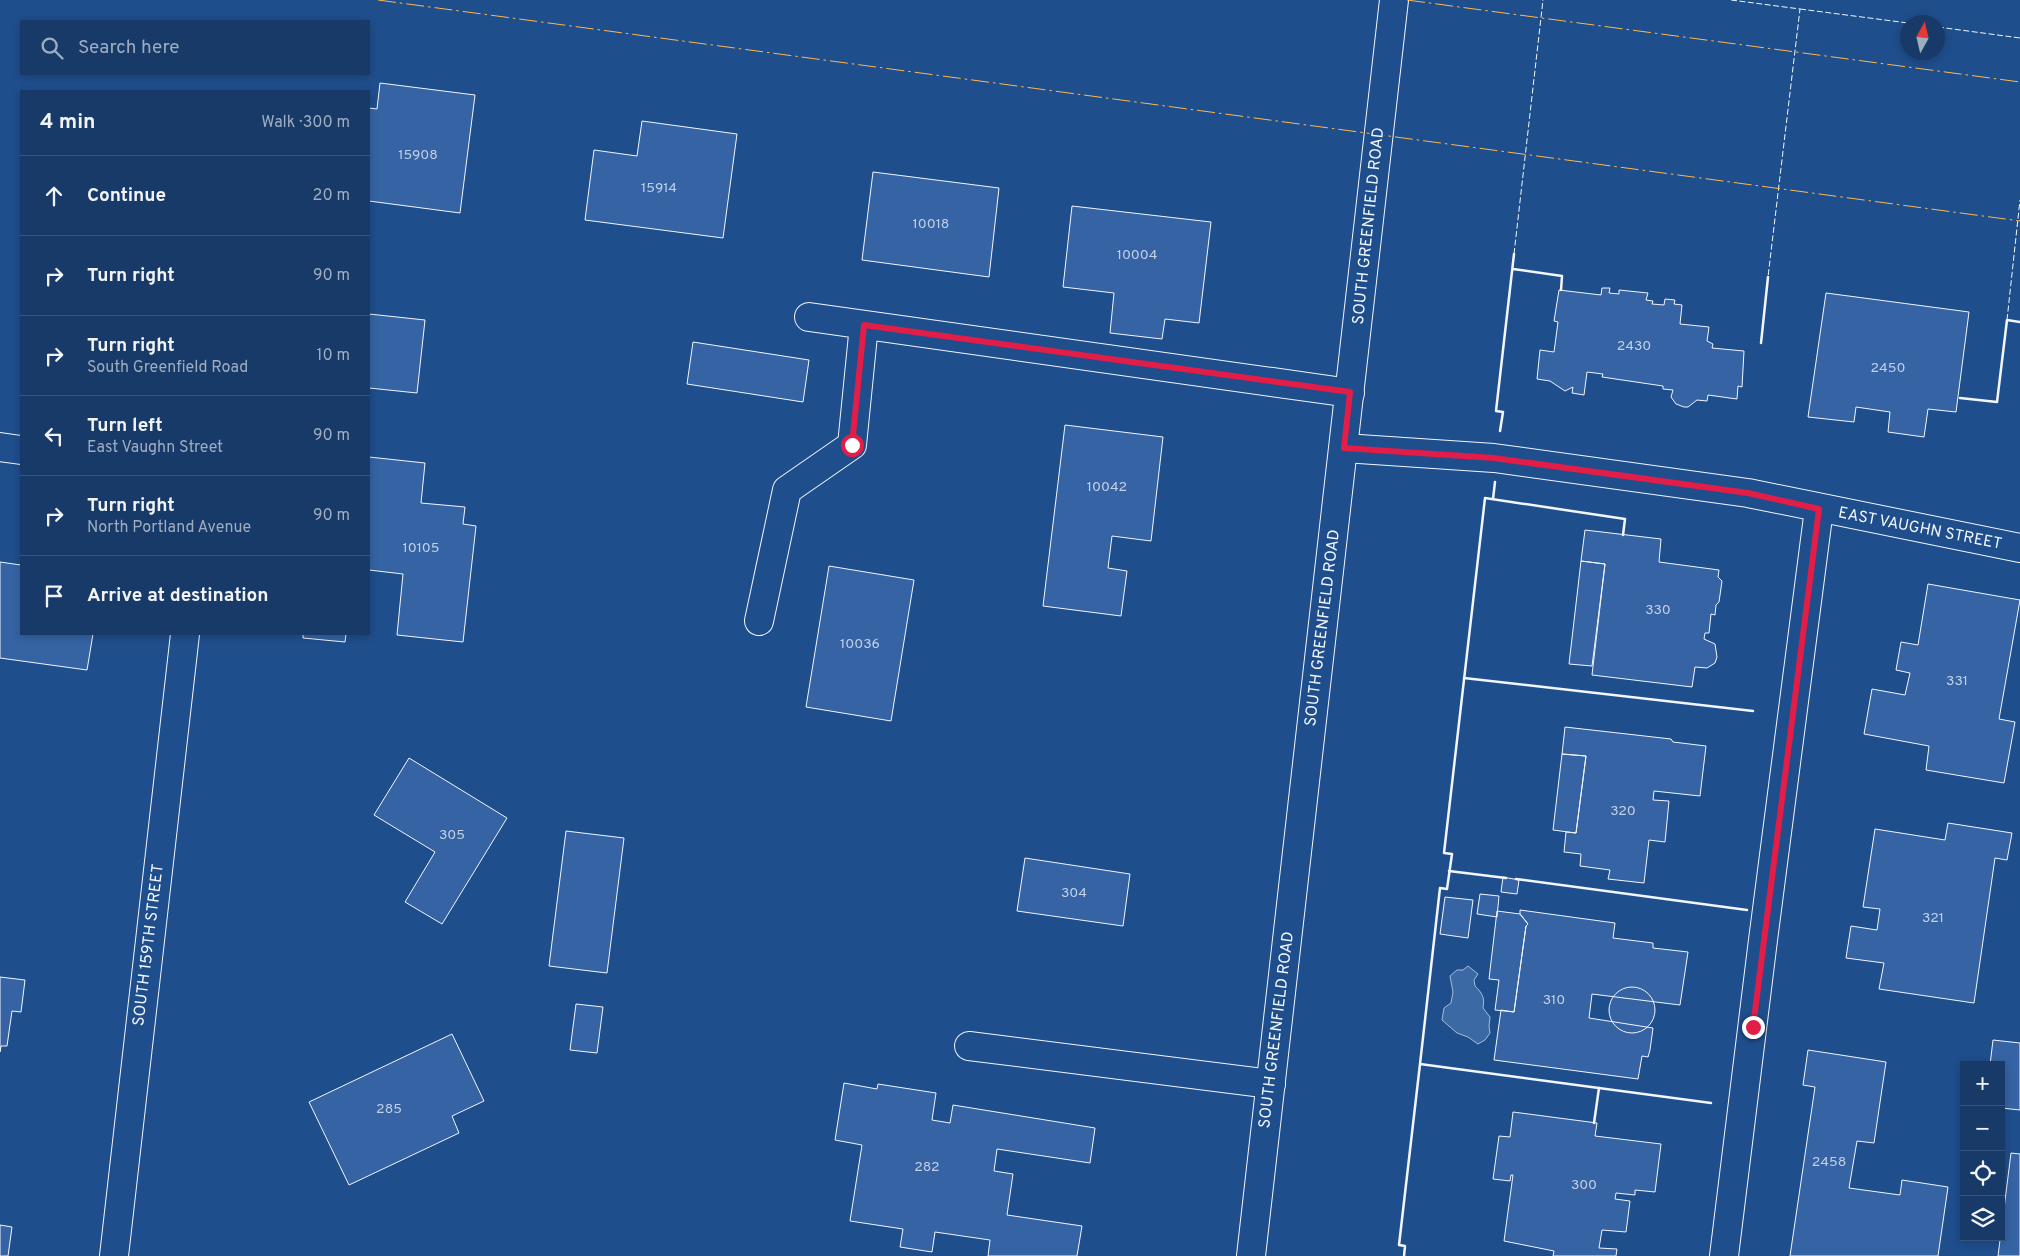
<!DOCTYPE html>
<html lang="en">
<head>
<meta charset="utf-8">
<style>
  :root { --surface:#173a69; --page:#20416f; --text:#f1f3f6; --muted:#9eadc0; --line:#36547d }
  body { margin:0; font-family:Overpass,sans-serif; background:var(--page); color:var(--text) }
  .controls { position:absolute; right:15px; bottom:15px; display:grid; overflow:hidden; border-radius:0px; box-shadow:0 2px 8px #0003 }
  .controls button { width:45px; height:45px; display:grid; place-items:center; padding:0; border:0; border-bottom:1px solid var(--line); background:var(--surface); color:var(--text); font:25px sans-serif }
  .compass { position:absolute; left:1900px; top:15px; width:45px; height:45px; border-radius:50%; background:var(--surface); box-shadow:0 2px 8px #0003; rotate:8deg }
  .stop { position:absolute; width:15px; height:15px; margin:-11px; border:4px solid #e11d48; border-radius:50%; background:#fff }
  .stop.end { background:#e11d48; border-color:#fff; box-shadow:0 1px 5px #0008 }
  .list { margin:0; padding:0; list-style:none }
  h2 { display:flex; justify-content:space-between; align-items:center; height:65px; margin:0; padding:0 20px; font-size:21px }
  h2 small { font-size:16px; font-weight:400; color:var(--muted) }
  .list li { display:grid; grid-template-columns:32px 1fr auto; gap:15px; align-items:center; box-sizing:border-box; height:80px; padding:0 20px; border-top:1px solid var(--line) }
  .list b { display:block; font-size:19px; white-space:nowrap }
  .list p { margin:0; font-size:16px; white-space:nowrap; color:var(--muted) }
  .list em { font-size:16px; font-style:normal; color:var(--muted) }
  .icon { flex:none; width:28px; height:28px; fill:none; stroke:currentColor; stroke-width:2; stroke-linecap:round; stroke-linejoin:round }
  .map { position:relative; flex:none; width:2020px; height:1256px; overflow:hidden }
  .search { position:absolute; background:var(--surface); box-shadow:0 2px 8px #0003; left:20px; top:20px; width:350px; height:55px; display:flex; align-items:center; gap:12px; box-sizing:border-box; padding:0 18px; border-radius:0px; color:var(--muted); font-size:19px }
  .panel { position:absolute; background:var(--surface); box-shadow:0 2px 8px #0003; left:20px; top:90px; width:350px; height:545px; border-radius:0px }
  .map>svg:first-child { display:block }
  .water { fill:#3b69a3; stroke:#a8bbd7 }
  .building { fill:#3563a3; stroke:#f2f6ff }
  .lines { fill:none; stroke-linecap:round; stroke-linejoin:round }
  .minor-casing { stroke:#f2f6ff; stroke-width:30 }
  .major-casing { stroke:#f2f6ff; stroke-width:30 }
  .minor { stroke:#1f4e8c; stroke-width:28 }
  .major { stroke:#1f4e8c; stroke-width:28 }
  .fence { stroke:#f2f6ff; stroke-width:1; stroke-dasharray:6 2.5; stroke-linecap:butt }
  .wall { stroke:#f2f6ff; stroke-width:2.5 }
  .power { stroke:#ffb74d; stroke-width:1; stroke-dasharray:18 4 2.5 4; stroke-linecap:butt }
  .route { stroke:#e11d48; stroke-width:6 }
  .labels { text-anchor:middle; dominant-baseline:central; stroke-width:4; stroke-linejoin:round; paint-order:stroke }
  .number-label { font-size:14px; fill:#c3d1e8 }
  .street-label { font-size:16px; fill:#f2f6ff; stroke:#1f4e8c }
</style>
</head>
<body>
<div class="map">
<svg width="2020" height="1256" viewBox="0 0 2020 1256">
  <rect width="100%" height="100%" fill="#1f4e8c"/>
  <!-- water -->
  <path class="water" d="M1468,966l10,8 -4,6 1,6c7,7 10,11 8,22l7,9 -1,9 1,7 -5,7 -7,4 -10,-7 -11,-4 -15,-13 2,-12 7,-5 2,-11 -3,-16 7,-6h6z"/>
  <!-- building -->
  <path class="building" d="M380,83l95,12 -15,118 -91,-12v-93l8,1z
    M642,121l95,13 -14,104 -138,-18 9,-70 43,6z
    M873,172l126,16 -10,89 -127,-17z
    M1072,206l139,16 -12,101 -34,-4 -3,20 -52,-6 4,-40 -51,-6z
    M1602,288h8l-1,5 10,1v-4l29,3 -2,7 7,1 -1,3 12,1 1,-6 10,1 -1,4 8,1 -2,19 29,3 -2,14 6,3 -1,4 32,3 -2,36 -4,-1 -1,13 -29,-4 -1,6 -10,-1 -9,7h-4l-8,-3 -5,-7 2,-7 -10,-1v-3l-61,-9 1,-3 -16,-2 -3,23 -12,-2 1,-6 -8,4 -15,-10 -13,-2 3,-29 14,2 4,-30 -4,-1 5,-31 42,5z
    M1826,293l143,19 -13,100 -28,-3 -4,28 -36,-5 2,-20 -34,-5 -2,15 -46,-5z
    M369,314l56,6 -8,73 -48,-5z
    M693,342l116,18 -6,42 -116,-18z
    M1065,425l98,12 -12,104 -39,-5 -4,32 19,3 -6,45 -78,-10z
    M369,457l56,6 -4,40 44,4 -2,17 13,2 -13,116 -66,-7 6,-61 -34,-4z
    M1585,530l76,9 -2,23 60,8 -1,7 4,4 -3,21 -3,3 -1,10 -4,-1 -2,19h-4l-1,6 11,5 2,13 -2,6 -8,5 -12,-1 -3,20 -100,-12 13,-111 -24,-3z
    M1581,561l24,3 -13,102 -23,-2z
    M0,562l21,3v69h72l-6,36 -87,-12z
    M829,566l85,14 -23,141 -85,-14z
    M1928,584l92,16 -21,119 16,3 -11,61 -78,-13 3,-24 -65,-12 8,-45 33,6 5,-22 -14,-3 5,-28 17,3z
    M303,634h43l-1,8 -42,-4z
    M1565,727l106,12 2,3 33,4 -6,50 -46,-5 -1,9 16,1 -4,41 -16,-2 -5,43 -36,-4 2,-9 -30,-4 1,-12 -17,-2 2,-20 10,1 10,-77 -24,-2z
    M1562,754l24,2 -10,77 -23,-3z
    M409,758l98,60 -65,106 -37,-22 30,-50 -61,-37z
    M1948,823l64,10 -5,27 -12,-2 -21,145 -95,-14 5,-26 -38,-5 5,-32 26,4 3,-21 -17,-2 12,-78 70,11z
    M566,831l58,7 -17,135 -58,-7z
    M1025,858l105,16 -7,52 -106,-15z
    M1503,877l16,3 -2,14 -16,-2z
    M1480,894l19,2 -2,21 -20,-3z
    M1445,897l28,3 -5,38 -28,-4z
    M1520,910l95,13 -2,15 40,5v5l35,4 -8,53 -88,-11 -3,24 64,10 -3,22 -2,7 -6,-1 -4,23 -144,-19 7,-50 13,2 12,-86 2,-2 -8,-10z
    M1497,911l23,3 8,10 -2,2 -12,86 -19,-2 4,-30 -10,-1z
    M0,977l25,3 -4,32 -9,-1 -5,35h-6l-1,6z
    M1609 1010a23 23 0 1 1 46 0a23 23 0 1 1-46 0Z
    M576,1004l27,3 -6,46 -27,-3z
    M452,1034l32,67 -32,15 7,17 -110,52 -40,-83z
    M1993,1040l27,3v67l-19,-2v-43h-11z
    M1808,1050l78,12 -12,81 -17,-2 -8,47 51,7 2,-15 46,7 -10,69h-148l25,-169 -12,-2z
    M844,1083l33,6 1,-5 58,9 -4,27 18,3 3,-18 142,23 -5,35 -93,-14 -3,22 19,3 -6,41 75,11 -5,30h-89l2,-16 -55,-8 -3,20 -32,-5 3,-18 -53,-8 12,-76 -27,-5z
    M1513,1112l84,11 -2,13 66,8 -6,48 -20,-2v5l-19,-2 -1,6 15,2 -4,31 -24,-2 -3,18 18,1 -1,7h-63l1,-5 -50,-10 9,-66h-2l-1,6 -17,-2 6,-43 11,1z
    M2011,1153l9,1v102h-22z
    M0,1225l12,2 -4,29h-8z"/>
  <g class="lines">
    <defs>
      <path id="minor" d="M809,317l541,76
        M0,447l21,3
        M1344,448l150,10 254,35 272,55
        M759,621l28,-131 65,-45 12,-120
        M969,1046l302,38
        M114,1256l71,-622
        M1724,1256l39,-316 56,-431"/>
      <path id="major" d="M1251,1256l143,-1256"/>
    </defs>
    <!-- minor casing -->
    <use href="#minor" class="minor-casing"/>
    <!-- major casing -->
    <use href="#major" class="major-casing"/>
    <!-- minor -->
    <use href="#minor" class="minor"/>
    <!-- major -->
    <use href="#major" class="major"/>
    <!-- fence -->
    <path class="fence" d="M1731,0l69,9 -32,268
      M1800,9l108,14
      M1938,27l82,11
      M1514,254l29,-254
      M2007,320l13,-120"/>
    <!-- wall -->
    <path class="wall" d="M1513,269l49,7 -1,14
      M1761,343l7,-66
      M1960,398l37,4 10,-82 13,2
      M1500,431l3,-19 -7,-1 18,-157
      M1493,499l2,-17
      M1623,535l2,-16 -140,-21 -41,355 8,1 -5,35 -7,-1 -20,176 291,39
      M1464,678l289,33
      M1449,871l57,7
      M1516,879l231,31
      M1594,1123l5,-35
      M1404,1256l1,-10 -6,-1 21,-181"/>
    <!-- power -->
    <path class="power" d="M378,0l1642,221
      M1407,0l613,82"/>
  </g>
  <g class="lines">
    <!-- route -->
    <path class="route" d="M852,445l12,-120 486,67 -6,56 150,10 254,35 71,16 -66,518"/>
  </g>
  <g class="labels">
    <!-- number labels -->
    <g class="number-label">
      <text x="418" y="155">15908</text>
      <text x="659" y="188">15914</text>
      <text x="931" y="224">10018</text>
      <text x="1137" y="255">10004</text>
      <text x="1634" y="346">2430</text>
      <text x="1888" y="368">2450</text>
      <text x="1107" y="487">10042</text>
      <text x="421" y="548">10105</text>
      <text x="1658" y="610">330</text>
      <text x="860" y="644">10036</text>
      <text x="1957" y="681">331</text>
      <text x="1623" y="811">320</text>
      <text x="452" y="835">305</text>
      <text x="1074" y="893">304</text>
      <text x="1933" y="918">321</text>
      <text x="1554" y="1000">310</text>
      <text x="389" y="1109">285</text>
      <text x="1829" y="1162">2458</text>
      <text x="927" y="1167">282</text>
      <text x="1584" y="1185">300</text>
    </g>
    <!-- street labels -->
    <g class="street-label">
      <text transform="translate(1369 226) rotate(-84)">SOUTH GREENFIELD ROAD</text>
      <text transform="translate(1920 529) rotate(11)">EAST VAUGHN STREET</text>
      <text transform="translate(1323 628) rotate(-83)">SOUTH GREENFIELD ROAD</text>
      <text transform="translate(149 945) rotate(-83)">SOUTH 159TH STREET</text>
      <text transform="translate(1277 1030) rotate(-83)">SOUTH GREENFIELD ROAD</text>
    </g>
  </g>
</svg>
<div class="controls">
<button>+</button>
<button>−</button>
<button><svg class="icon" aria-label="locate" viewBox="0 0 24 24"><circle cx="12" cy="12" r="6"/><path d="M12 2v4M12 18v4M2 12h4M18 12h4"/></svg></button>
<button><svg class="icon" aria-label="layers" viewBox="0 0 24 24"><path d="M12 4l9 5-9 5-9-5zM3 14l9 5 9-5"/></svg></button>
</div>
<svg class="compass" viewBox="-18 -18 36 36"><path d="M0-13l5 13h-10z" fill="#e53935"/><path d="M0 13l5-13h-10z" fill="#9eadc0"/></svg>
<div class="stop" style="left:852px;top:445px"></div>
<div class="stop end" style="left:1753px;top:1027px"></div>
<div class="search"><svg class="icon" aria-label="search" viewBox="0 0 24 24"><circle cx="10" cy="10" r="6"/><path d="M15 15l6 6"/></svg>Search here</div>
<section class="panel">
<h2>4 min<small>Walk · 300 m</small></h2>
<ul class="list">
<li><svg class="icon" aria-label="ahead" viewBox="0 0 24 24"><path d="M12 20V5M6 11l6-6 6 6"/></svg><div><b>Continue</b></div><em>20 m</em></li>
<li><svg class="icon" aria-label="right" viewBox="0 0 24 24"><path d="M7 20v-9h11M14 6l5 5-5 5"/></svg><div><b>Turn right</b></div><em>90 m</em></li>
<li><svg class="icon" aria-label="right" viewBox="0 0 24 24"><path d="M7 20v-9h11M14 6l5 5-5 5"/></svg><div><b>Turn right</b><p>South Greenfield Road</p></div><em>10 m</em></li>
<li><svg class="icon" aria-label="left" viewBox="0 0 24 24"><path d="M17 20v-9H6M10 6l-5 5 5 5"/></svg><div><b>Turn left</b><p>East Vaughn Street</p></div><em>90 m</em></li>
<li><svg class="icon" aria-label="right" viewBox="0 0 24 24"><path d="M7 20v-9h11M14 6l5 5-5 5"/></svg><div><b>Turn right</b><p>North Portland Avenue</p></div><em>90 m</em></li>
<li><svg class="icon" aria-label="arrive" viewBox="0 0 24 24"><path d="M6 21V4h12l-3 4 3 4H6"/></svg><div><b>Arrive at destination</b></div></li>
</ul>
</section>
</div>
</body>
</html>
